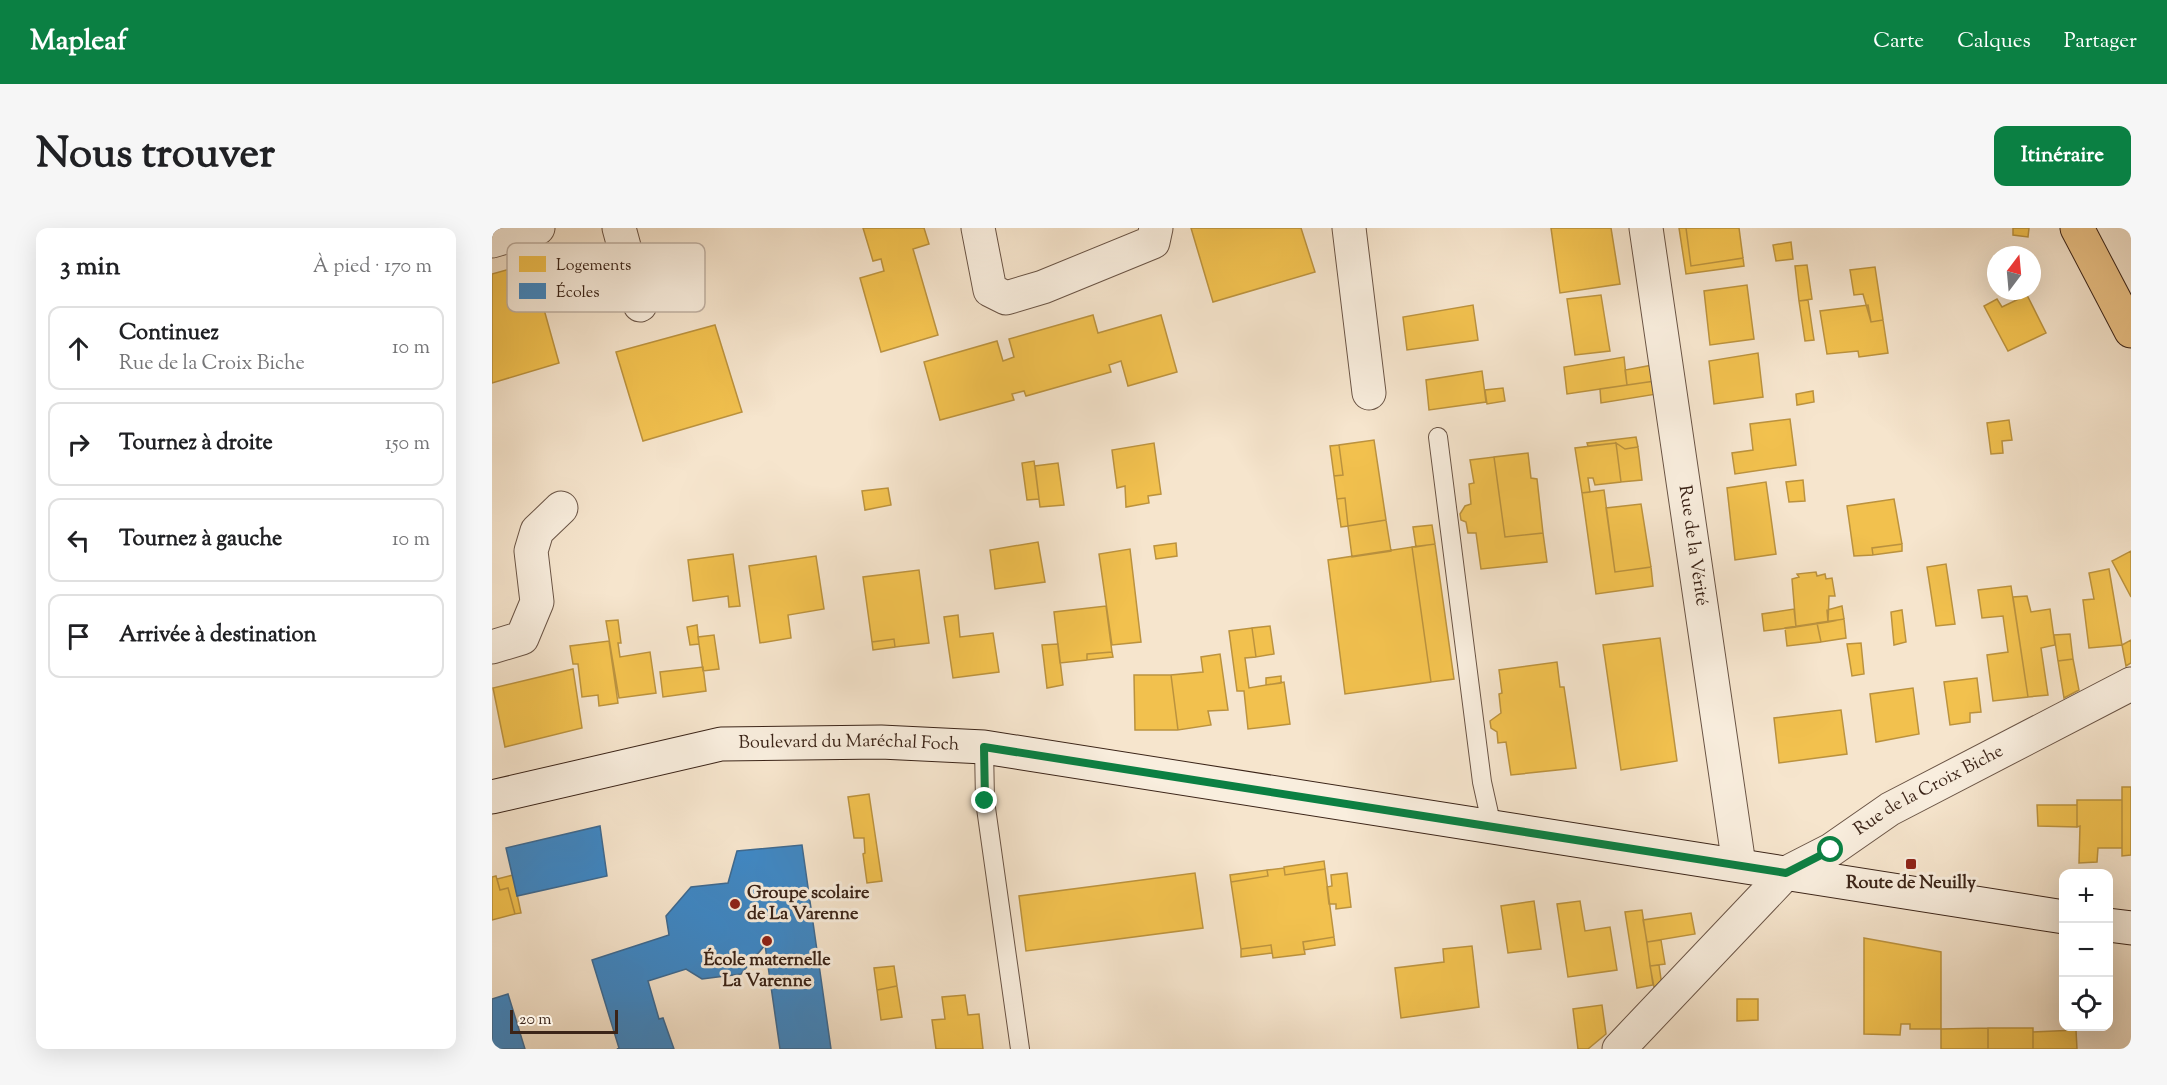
<!DOCTYPE html>
<html lang="fr">
<head>
<meta charset="utf-8">
<style>
  :root { --surface:#fff; --page:#f6f6f6; --text:#202124; --muted:#757577; --line:#e0e0e0; --accent:#0b8043 }
  body { margin:0; font-family:"Sorts Mill Goudy",serif; background:var(--page); color:var(--text) }
  .controls { position:absolute; right:18px; bottom:18px; display:grid; overflow:hidden; border-radius:12px; box-shadow:0 6px 24px #0002 }
  .controls button { width:54px; height:54px; display:grid; place-items:center; padding:0; border:0; border-bottom:2px solid var(--line); background:var(--surface); color:var(--text); font:30px sans-serif }
  .compass { position:absolute; left:1495px; top:18px; width:54px; height:54px; border-radius:50%; background:var(--surface); box-shadow:0 6px 24px #0002; rotate:16deg }
  .scale { position:absolute; left:18px; bottom:15px; width:108px; box-sizing:border-box; padding-left:6px; border:3px solid #3b2418; border-top:0; font-size:16px; line-height:21px; white-space:nowrap; color:#3b2418; -webkit-text-stroke:4px #f9eede; paint-order:stroke }
  .stop { position:absolute; width:18px; height:18px; margin:-14px; border:4px solid #0b8043; border-radius:50%; background:#fff }
  .stop.end { background:#0b8043; border-color:#fff; box-shadow:0 2px 6px #0008 }
  .list { margin:0; padding:0; list-style:none }
  h2 { display:flex; justify-content:space-between; align-items:center; height:78px; margin:0; padding:0 24px; font-size:26px }
  h2 small { font-size:20px; font-weight:400; color:var(--muted) }
  .list li { display:grid; grid-template-columns:39px 1fr auto; gap:18px; align-items:center; box-sizing:border-box; height:84px; margin:0 12px 12px; padding:0 12px; border:2px solid var(--line); border-radius:12px }
  .list b { display:block; font-size:22px; white-space:nowrap }
  .list p { margin:0; font-size:20px; white-space:nowrap; color:var(--muted) }
  .list em { font-size:20px; font-style:normal; color:var(--muted) }
  .icon { flex:none; width:33px; height:33px; fill:none; stroke:currentColor; stroke-width:2; stroke-linecap:round; stroke-linejoin:round }
  .map { position:relative; flex:none; width:1639px; height:821px; overflow:hidden; border-radius:12px }
  header { display:flex; align-items:center; gap:36px; box-sizing:border-box; height:84px; padding:0 30px; background:var(--accent); color:#fff }
  header strong { font-size:28px }
  nav { display:flex; gap:33px; margin-inline-start:auto; font-size:21px }
  .intro { display:flex; align-items:center; justify-content:space-between; box-sizing:border-box; height:144px; padding:0 36px }
  h1 { margin:0; font-size:42px }
  .button { padding:15px 27px; border-radius:12px; background:var(--accent); color:#fff; font-size:21px; font-weight:700 }
  main { display:flex; gap:36px; padding:0 36px }
  aside { flex:1; background:var(--surface); border-radius:12px; box-shadow:0 6px 24px #0002 }
  .map>svg:first-child { display:block }
  .homes { fill:#f2c14e; stroke:#bb923e; stroke-width:1.5 }
  .schools { fill:#3f88c5; stroke:#3e6a91; stroke-width:1.5 }
  .lines { fill:none; stroke-linecap:round; stroke-linejoin:round }
  .service-casing { stroke:#6a5445; stroke-width:20 }
  .minor-casing { stroke:#6a5445; stroke-width:35 }
  .secondary-casing { stroke:#3b2418; stroke-width:35 }
  .primary-casing { stroke:#3b2418; stroke-width:35 }
  .service { stroke:#f9eede; stroke-width:18 }
  .minor { stroke:#f9eede; stroke-width:33 }
  .secondary { stroke:#f9eede; stroke-width:33 }
  .primary { stroke:#ebc286; stroke-width:33 }
  .route { stroke:#0b8043; stroke-width:8 }
  .poi-dot { fill:#8f2418; stroke:#f9eede; stroke-width:2 }
  .labels { text-anchor:middle; dominant-baseline:central; stroke-width:6; stroke-linejoin:round; paint-order:stroke }
  .street-label { font-size:18px; fill:#3b2418; stroke:#f9eede }
  .poi-label { font-size:18px; font-weight:bold; fill:#3b2418; stroke:#f9eede }
  .key { fill:#f9eede; stroke:#c0b1a3; stroke-width:1.5 }
  .key-label { font-size:16px; fill:#3b2418 }
</style>
</head>
<body>
<header>
<strong>Mapleaf</strong>
<nav><a>Carte</a><a>Calques</a><a>Partager</a></nav>
</header>
<div class="intro"><h1>Nous trouver</h1><a class="button">Itinéraire</a></div>
<main>
<aside>
<h2>3 min<small>À pied · 170 m</small></h2>
<ul class="list">
<li><svg class="icon" aria-label="ahead" viewBox="0 0 24 24"><path d="M12 20V5M6 11l6-6 6 6"/></svg><div><b>Continuez</b><p>Rue de la Croix Biche</p></div><em>10 m</em></li>
<li><svg class="icon" aria-label="right" viewBox="0 0 24 24"><path d="M7 20v-9h11M14 6l5 5-5 5"/></svg><div><b>Tournez à droite</b></div><em>150 m</em></li>
<li><svg class="icon" aria-label="left" viewBox="0 0 24 24"><path d="M17 20v-9H6M10 6l-5 5 5 5"/></svg><div><b>Tournez à gauche</b></div><em>10 m</em></li>
<li><svg class="icon" aria-label="arrive" viewBox="0 0 24 24"><path d="M6 21V4h12l-3 4 3 4H6"/></svg><div><b>Arrivée à destination</b></div></li>
</ul>
</aside>
<div class="map">
<svg width="1639" height="821" viewBox="0 0 1639 821">
  <rect width="100%" height="100%" fill="#f6e5cd"/>
  <filter id="stains"><feTurbulence type="fractalNoise" baseFrequency=".00333" numOctaves="4"/><feColorMatrix values="0 0 0 0 .2 0 0 0 0 .09 0 0 0 0 .02 0 0 0 .5 -.17"/></filter>
  <radialGradient id="worn" r=".72"><stop offset=".6" stop-color="#630" stop-opacity="0"/><stop offset="1" stop-color="#630" stop-opacity=".3"/></radialGradient>
  <!-- homes -->
  <path class="homes" d="M371,0h61l5,16 -16,5 25,86 -57,17 -21,-74 24,-7 -3,-12 -8,2z
    M699,0h110l14,44 -102,30z
    M1059,0h60l9,56 -60,9z
    M1187,0h7l5,38 52,-8 1,8 -58,8z
    M1194,0h53l4,30 -52,8z
    M1521,0h16l-1,9 -15,-2z
    M1299,14l2,17 -17,2 -3,-16z
    M39,35l28,100 -67,20v-109z
    M1315,37l5,34 -13,2 -4,-35z
    M1383,39l8,53 -12,2 -8,-28 -9,1 -4,-25z
    M1255,57l7,54 -44,6 -6,-54z
    M1109,67l9,56 -35,4 -8,-56z
    M1535,67l19,38 -38,18 -24,-45 13,-7 5,8z
    M1316,72l6,40 -9,1 -6,-40z
    M981,77l5,35 -71,10 -4,-33z
    M1376,77l3,17 12,-2 5,33 -29,4 -1,-6 -31,3 -7,-43z
    M601,87l5,18 63,-18 16,57 -49,14 -7,-25 -12,4 2,7 -85,24 -2,-5 -12,3 2,6 -74,20 -16,-58 73,-21 6,20 11,-4 -5,-18z
    M223,97l27,87 -99,29 -27,-89z
    M1266,125l5,44 -49,7 -5,-43z
    M1132,129l3,28 -60,9 -3,-27z
    M1161,137l2,16 -28,4 -2,-15z
    M990,143l4,31 -57,8 -3,-30z
    M1163,153l2,13 -56,9 -1,-14z
    M1011,160l2,13 -18,3 -2,-14z
    M1321,163l1,11 -17,3 -1,-11z
    M1298,191l6,46 -61,9 -3,-21 21,-3 -3,-26z
    M1517,192l3,20 -10,1 1,12 -12,1 -4,-31z
    M1144,209l2,10 -13,2 -9,-6 -28,3 -1,-3z
    M882,212l12,80 -38,6 -3,-28 -8,1 -3,-23 9,-1 -4,-30z
    M662,215l7,51 -13,2 1,7 -23,4 -1,-21 -8,2 -5,-38z
    M1124,215l5,39 -26,3 -2,-7h-5l2,14 -8,1 -7,-45z
    M1124,215l9,6 13,-2 4,33 -21,2z
    M847,217l4,30 -9,1 -4,-30z
    M1036,225l3,25 6,1 6,54 -38,4 -11,-80z
    M1002,229l11,80 38,-4 4,29 -66,7 -5,-36h-8l-2,-11 -5,-2 -1,-6 5,-8 6,-2 -2,-20 5,-1 -4,-23z
    M542,233l5,38 -12,1 -5,-37z
    M566,235l6,42 -24,2 -5,-41z
    M1311,252l2,21 -16,1 -3,-20z
    M1274,254l10,72 -41,6 -8,-72z
    M396,260l3,17 -26,5 -3,-19z
    M1112,262l11,82 36,-5 2,19 -57,8 -14,-101z
    M853,270l3,28 -7,1 -4,-28z
    M1402,271l8,45 -30,4 1,7 -19,1 -7,-50z
    M1149,276l10,63 -36,5 -9,-64z
    M894,292l5,31 -39,6 -4,-31z
    M940,297l3,19 -19,3 -3,-20z
    M546,314l7,40 -50,7 -5,-39z
    M684,315l1,13 -21,3 -2,-13z
    M943,316l19,135 -23,3 -19,-135z
    M1410,316v7l-29,4 -1,-7z
    M920,319l19,135 -86,12 -17,-134z
    M638,321l11,93 -29,3 -13,-91z
    M1639,323v46l-19,-36z
    M241,326l7,52 -11,1 -1,-11 -35,5 -5,-41z
    M324,328l8,53 -36,6 3,23 -31,5 -11,-77z
    M1454,336l9,60 -19,2 -9,-59z
    M1617,341l13,76 -33,3 -6,-48 11,-1 -5,-26z
    M427,342l10,73 -34,4 -1,-8 -22,3 -9,-65z
    M1324,344l1,4 8,-2 1,5 6,-1 3,18h-6l-1,26 -32,5 -4,-48 7,-2 -2,-3z
    M1519,358l17,111 -35,4 -6,-46 21,-3 -5,-36 -21,2 -4,-28z
    M1535,368l4,16 19,-3 5,36 -14,3 7,47 -20,2 -15,-100z
    M614,378l6,46 -25,2v6l-27,3 -6,-51z
    M1350,378l2,13 -16,3 -1,-12z
    M1302,381l2,18 -32,4 -2,-17z
    M1410,382l4,32 -12,3 -3,-33z
    M466,387l2,22 33,-4 6,39 -46,6 -9,-61z
    M1352,391l2,19 -25,4 -4,-19z
    M126,392l3,23h-3l2,14 30,-5 6,41 -37,5 -13,-77z
    M1325,395l4,19 -34,4 -2,-18z
    M205,397l2,19 -9,1 -3,-18z
    M778,398l4,28 -18,3 -4,-29z
    M760,400l4,29 -11,1 4,30 35,-6 6,42 -42,5 -4,-38h-7l-8,-60z
    M1578,406l3,25 -15,2 -4,-26z
    M222,407l5,34 -16,2 -5,-34z
    M1168,410l17,123 -56,9 -18,-125z
    M402,411l1,8 -22,3 -1,-8z
    M1639,412v23l-5,3 -4,-21z
    M117,413l9,62 -19,3 -1,-11 -16,2 -4,-33h-5l-3,-18z
    M1369,415l3,31 -12,2 -5,-32z
    M566,416l5,41 -16,3 -5,-43z
    M620,424l1,5 -26,3v-6z
    M728,426l8,56 -20,1 3,14 -33,5 -7,-55 32,-3 -2,-15z
    M1581,431l6,31 -15,8 -6,-37z
    M1065,434l3,25h4l12,81 -65,7 -5,-33 -8,1 -1,-11 -6,-4 -1,-7 11,-8 -2,-19 3,-1 -3,-23z
    M211,439l3,24 -43,6 -3,-25z
    M81,441l9,59 -77,19 -12,-59z
    M642,447h37l7,55h-43z
    M789,448v7l-15,2v-7z
    M1485,450l4,34 -11,1v9l-20,3 -6,-43z
    M1421,460l6,46 -43,8 -6,-48z
    M1349,482l6,44 -68,9 -5,-45z
    M1630,559h9v68l-9,1z
    M377,566l13,87 -15,2 -4,-29 2,-1 -1,-15h-10l-6,-41z
    M1585,572h45v48h-24l-1,14 -18,1 1,-37 -3,1z
    M1545,577h40v22l-39,-1z
    M832,633l1,8 -40,6 -1,-8z
    M792,640l1,7 40,-6 9,68 -31,5 2,12 -32,4 -2,-13 -30,4 -10,-67 37,-6 -1,-6z
    M775,642l1,6 -37,6 -1,-7z
    M703,645l8,55 -177,23 -7,-55z
    M855,645l4,34 -15,2v-5h-7l-2,-17 5,-1 -1,-11z
    M21,647l8,38 -6,1 -7,-26 -8,2 -3,-11z
    M4,648l4,14 8,-2 7,26 -23,6v-43z
    M1042,673l7,48 -33,4 -7,-47z
    M1088,673l5,30 25,-4 7,43 -49,7 -11,-73z
    M1150,682l11,75 -16,3 -12,-76z
    M1199,685l4,21 -48,8 -4,-22z
    M842,709l1,8 -31,5 -1,-8z
    M1372,710l77,14v77h-31v-5h-9l-1,11 -36,-1z
    M1169,712l4,24 -15,2 -3,-24z
    M779,717l1,8 -31,4v-8z
    M980,718l7,61 -78,11 -6,-50 49,-6 -1,-13z
    M1167,737l3,21 -8,1 -4,-21z
    M402,738l3,20 -20,4 -3,-22z
    M405,758l5,31 -21,3 -4,-30z
    M473,767l3,20 11,-1 4,35h-47l-4,-29 13,-1 -3,-22z
    M1245,771h21v21l-21,1z
    M1110,777l4,29 -18,15h-10l-5,-40z
    M1496,800v21h-47v-20z
    M1496,800h45v21h-45z
    M1584,802l1,19h-44v-17z"/>
  <!-- schools -->
  <path class="schools" d="M108,598l7,50 -90,20 -11,-48z
    M310,617l29,204h-51l-15,-104 -24,29 -39,5 -16,-10 -38,12 11,38 4,-1 11,31h-57l2,-1 -27,-88 77,-25 -3,-19 25,-29 37,-4 9,-32z
    M16,766l17,55h-33v-50z"/>
  <g class="lines">
    <defs>
      <path id="service" d="M946,209l44,345 10,45
        M492,519l1,54 35,248"/>
      <g id="minor">
        <path d="M127,0l21,77"/>
        <path d="M486,0l12,62 16,8 37,-11 110,-45 3,-14"/>
        <path d="M857,0l20,165"/>
        <path id="s1" d="M1154,0l93,637"/>
        <path d="M0,13l46,-13"/>
        <path d="M0,419l30,-9 15,-36 -6,-51 6,-20 24,-23"/>
        <path id="s2" d="M1127,821l167,-176 45,-23 59,-41 241,-125"/>
      </g>
      <g id="secondary">
        <path id="s3" d="M0,569l229,-53 160,-2 103,5 1080,170"/>
        <path d="M1616,697l23,3"/>
      </g>
      <path id="primary" d="M1585,0l54,103"/>
    </defs>
    <!-- service casing -->
    <use href="#service" class="service-casing"/>
    <!-- minor casing -->
    <use href="#minor" class="minor-casing"/>
    <!-- secondary casing -->
    <use href="#secondary" class="secondary-casing"/>
    <!-- primary casing -->
    <use href="#primary" class="primary-casing"/>
    <!-- service -->
    <use href="#service" class="service"/>
    <!-- minor -->
    <use href="#minor" class="minor"/>
    <!-- secondary -->
    <use href="#secondary" class="secondary"/>
    <!-- primary -->
    <use href="#primary" class="primary"/>
  </g>
  <g class="lines">
    <!-- route -->
    <path class="route" d="M493,573l-1,-54 802,126 45,-23"/>
  </g>
  <!-- markers -->
  <g class="poi-dot">
    <rect x="1413" y="630" width="12" height="12" rx="3"/>
    <circle cx="243" cy="676" r="6"/>
    <circle cx="275" cy="713" r="6"/>
  </g>
  <g class="labels">
    <!-- street labels -->
    <g class="street-label">
      <text stroke="none"><textPath href="#s1" startOffset="321">Rue de la Vérité</textPath></text>
      <text stroke="none"><textPath href="#s3" startOffset="363">Boulevard du Maréchal Foch</textPath></text>
      <text stroke="none"><textPath href="#s2" startOffset="408">Rue de la Croix Biche</textPath></text>
    </g>
    <!-- poi labels -->
    <g class="poi-label">
      <text x="1419" y="656">Route de Neuilly</text>
      <text x="255" y="666" text-anchor="start">Groupe scolaire<tspan x="255" dy="21">de La Varenne</tspan></text>
      <text x="275" y="733">École maternelle<tspan x="275" dy="21">La Varenne</tspan></text>
    </g>
  </g>
  <!-- legend -->
  <rect x="15" y="15" width="198" height="69" rx="9" class="key"/>
  <rect x="27" y="28" width="27" height="16" fill="#f2c14e"/>
  <rect x="27" y="55" width="27" height="16" fill="#3f88c5"/>
  <g class="key-label">
    <text x="64" y="42">Logements</text>
    <text x="64" y="69">Écoles</text>
  </g>
  <rect width="100%" height="100%" filter="url(#stains)"/>
  <rect width="100%" height="100%" fill="url(#worn)"/>
</svg>
<div class="controls">
<button>+</button>
<button>−</button>
<button><svg class="icon" aria-label="locate" viewBox="0 0 24 24"><circle cx="12" cy="12" r="6"/><path d="M12 2v4M12 18v4M2 12h4M18 12h4"/></svg></button>
</div>
<svg class="compass" viewBox="-18 -18 36 36"><path d="M0-13l5 13h-10z" fill="#e53935"/><path d="M0 13l5-13h-10z" fill="#757577"/></svg>
<div class="scale">20 m</div>
<div class="stop" style="left:1339px;top:622px"></div>
<div class="stop end" style="left:493px;top:573px"></div>
</div>
</main>
</body>
</html>
